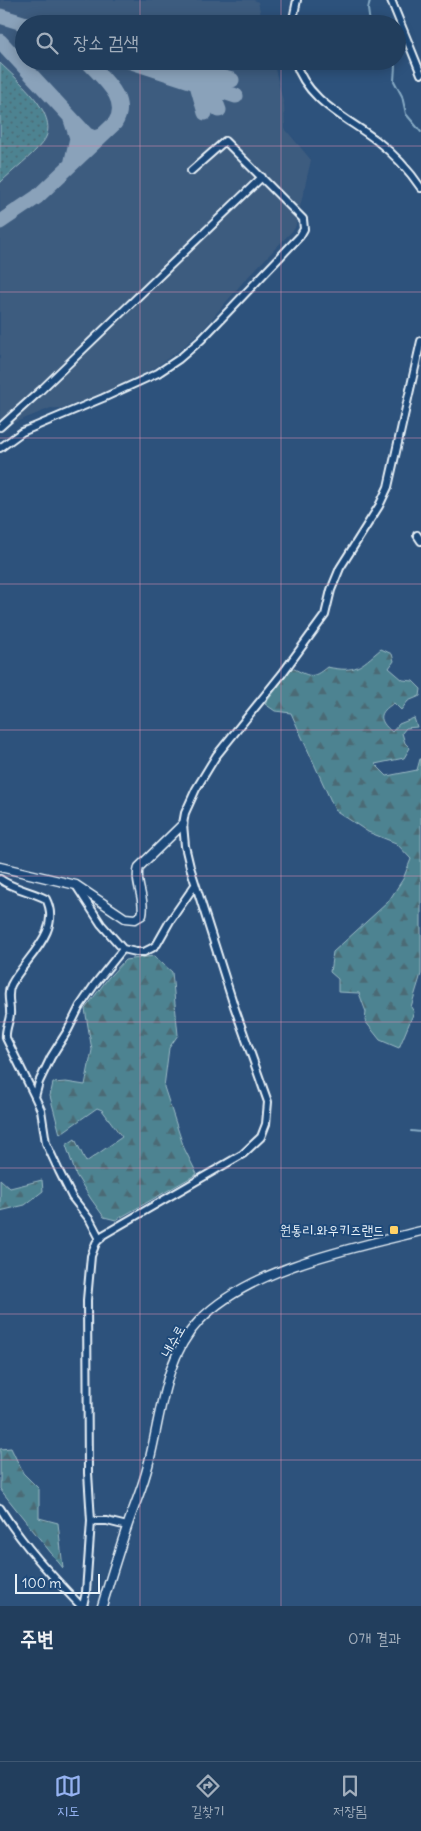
<!DOCTYPE html>
<html lang="ko">
<head>
<meta charset="utf-8">
<style>
  :root { --surface:#223e5d; --page:#2e4966; --text:#f1f3f6; --muted:#a2aebc; --line:#3f5772; --accent:#95b2f1 }
  body { margin:0; font-family:Delius,"Poor Story",sans-serif; background:var(--page); color:var(--text) }
  .scale { position:absolute; left:15px; bottom:12px; width:85px; box-sizing:border-box; padding-left:5px; border:2px solid #e8f1f8; border-top:0; font-size:14px; line-height:18px; white-space:nowrap; color:#e8f1f8; -webkit-text-stroke:4px #1f4a7a; paint-order:stroke }
  .list { margin:0; padding:0; list-style:none }
  h2 { display:flex; justify-content:space-between; align-items:center; height:65px; margin:0; padding:0 20px; font-size:21px }
  h2 small { font-size:16px; font-weight:400; color:var(--muted) }
  .icon { flex:none; width:28px; height:28px; fill:none; stroke:currentColor; stroke-width:2; stroke-linecap:round; stroke-linejoin:round }
  .map { position:relative; flex:none; width:421px; height:1606px; overflow:hidden }
  .search { position:absolute; background:var(--surface); box-shadow:0 2px 12px #0003; left:15px; right:15px; top:15px; height:55px; display:flex; align-items:center; gap:12px; box-sizing:border-box; padding:0 18px; border-radius:28px; color:var(--muted); font-size:19px }
  .sheet { height:155px; background:var(--surface) }
  nav { display:flex; justify-content:space-around; align-items:center; box-sizing:border-box; height:70px; border-top:1px solid var(--line); background:var(--surface); font-size:14px; color:var(--muted) }
  nav a { display:grid; justify-items:center; gap:2px }
  nav .on { color:var(--accent) }
  .map>svg:first-child { display:block }
  .built { fill:#3e5c7f }
  .grass { fill:url(#grass-dots); stroke:#9bbac4 }
  .forest { fill:url(#forest-firs); stroke:#9bbac4 }
  .lines { fill:none; stroke-linecap:round; stroke-linejoin:round }
  .stream { stroke:#87abc5; stroke-width:2 }
  .taxiway { stroke:#8aa2ba; stroke-width:15 }
  .minor-casing { stroke:#e8f1f8; stroke-width:10 }
  .tertiary-casing { stroke:#e8f1f8; stroke-width:11 }
  .minor { stroke:#1f4a7a; stroke-width:6 }
  .tertiary { stroke:#1f4a7a; stroke-width:8 }
  .grid { fill:none; stroke:#d78fb1; stroke-width:1; stroke-opacity:0.55 }
  .poi-dot { fill:#ffd166; stroke:#1f4a7a; stroke-width:2 }
  .labels { text-anchor:middle; dominant-baseline:central; stroke-width:4; stroke-linejoin:round; paint-order:stroke }
  .poi-label { font-size:14px; fill:#e8f1f8; stroke:#1f4a7a; text-anchor:end }
  .street-label { font-size:14px; fill:#e8f1f8; stroke:#1f4a7a }
</style>
</head>
<body>
<div class="map">
<svg width="421" height="1606" viewBox="0 0 421 1606">
  <defs>
    <pattern id="grass-dots" width="8" height="8" patternUnits="userSpaceOnUse" patternTransform="scale(1.25)"><rect width="8" height="8" fill="#4e8391"/><path d="M2 2h.1M6 6h.1" fill="none" stroke="#4b6b75" stroke-width="1.8" stroke-linecap="round"/></pattern>
    <pattern id="forest-firs" width="22" height="20" patternUnits="userSpaceOnUse" patternTransform="scale(1.25)"><rect width="22" height="20" fill="#4e8391"/><path d="M5 1l3.5 6h-7zM16 11l3.5 6h-7z" fill="#4b6b75"/></pattern>
  </defs>
  <rect width="100%" height="100%" fill="#2d527c"/>
  <filter id="ink" filterUnits="userSpaceOnUse"><feTurbulence type="fractalNoise" baseFrequency=".02" numOctaves="2"/><feDisplacementMap in="SourceGraphic" scale="10" xChannelSelector="R" yChannelSelector="G"/><feConvolveMatrix kernelMatrix="1 2 1 2 8 2 1 2 1" color-interpolation-filters="sRGB"/></filter>
  <g filter="url(#ink)">
    <!-- built -->
    <path class="built" d="M0,0h254l4,2 5,22h-239v37h249l11,44 1,24 26,31 -16,68 -52,54 -38,45 -24,22 -28,20 -43,21 -48,19 -11,-1 -43,17 -8,7z"/>
    <!-- grass -->
    <path class="grass" d="M0,63c16,16 63,53 43,79 -12,15 -29,27 -43,41z"/>
    <!-- forest -->
    <path class="forest" d="M381,649l11,5 2,7 -5,7 14,12 10,1 8,8 -1,7 -12,5 -7,9 -7,-7c-16,10 -16,17 -2,29l7,-8 15,-6 3,9 -11,1 -4,5 3,10 5,5 -6,10 -29,6 12,12 30,-6 3,-11h1v215l-10,33 3,5 -15,36 -19,-8 -15,-19 1,-9 -7,-19 -21,-1v-13l-8,-7 3,-20 55,-50 15,-23 8,-20 -15,-16 -28,-11 -33,-22 -44,-97 -16,-2 -10,-7 27,-36c18,8 19,12 35,-1 30,6 32,0 54,-18z
      M154,956l18,16 6,63 -9,13 -5,39 20,61 13,26 -81,46 -12,-3 -13,-18 -15,-24 -10,-30 9,-6 11,23 36,-25 -20,-27 -5,-2 -37,26 -10,-38 3,-13 13,-1 19,3 7,-35 -7,-41 23,-31 17,-18z
      M0,1179l10,9 32,-8 1,11 -18,14 -25,6z
      M11,1448l12,25 16,16v29l19,5 5,45 -63,-79v-40z"/>
    <g class="lines">
      <!-- stream -->
      <path class="stream" d="M370,24l-2,-15 2,-9
        M390,61l5,5 -1,15 8,15 4,18 15,18
        M411,1131l10,1"/>
      <!-- taxiway -->
      <path class="taxiway" d="M0,16l26,8
        M0,41l87,94 7,3 6,-2
        M129,61l107,35
        M162,61l70,19
        M195,78l10,35
        M209,83l10,27
        M71,165l6,-27 -6,-18
        M0,222l37,-25 78,-74c16,-24 -14,-46 -28,-62"/>
      <defs>
        <path id="minor" d="M391,0l30,74
          M292,24l5,-24
          M295,61c12,40 51,56 81,79 18,14 33,30 45,48
          M0,427l40,-36 222,-214
          M0,448l22,-16 81,-34 55,-25 21,-14 22,-19 99,-104 4,-7 -1,-10 -78,-78 -34,30
          M417,535l4,6
          M0,879c13,10 31,12 46,20 17,33 -22,60 -35,86 -5,10 0,20 -1,30 -1,8 -5,15 -4,23l29,59
          M77,887l24,37 22,25 13,3h8l8,-4 5,-4 13,-23 25,-36
          M100,1239l-10,-19 -18,-23 -13,-26 -13,-28 -5,-33 -6,-13 4,-15 12,-25 17,-27 12,-24 15,-22 28,-35
          M0,1508c23,37 51,67 81,98
          M91,1521h16l20,5
          M83,1606l3,-14 5,-71 -3,-48 -1,-173 4,-44 5,-13 7,-8 140,-81 18,-17 5,-13 2,-22 -34,-96 -44,-139 -5,-21 -2,-22 2,-11 11,-24 20,-33 66,-82 43,-59 6,-25 9,-22 39,-62 9,-19 33,-146"/>
        <path id="tertiary" d="M0,867l76,18 49,33 10,1 7,-4c4,-17 -8,-31 -3,-48l44,-43
          M102,1606c8,-26 16,-53 25,-79 6,-18 14,-36 19,-54 15,-50 15,-112 53,-152 50,-53 154,-73 222,-90"/>
      </defs>
      <!-- minor casing -->
      <use href="#minor" class="minor-casing"/>
      <!-- tertiary casing -->
      <use href="#tertiary" class="tertiary-casing"/>
      <!-- minor -->
      <use href="#minor" class="minor"/>
      <!-- tertiary -->
      <use href="#tertiary" class="tertiary"/>
    </g>
  </g>
  <!-- grid -->
  <path class="grid" d="M140,0v24M281,0v24M140,61v1545M281,61v1545M0,146h421M0,292h421M0,438h421M0,584h421M0,730h421M0,876h421M0,1022h421M0,1168h421M0,1314h421M0,1460h421"/>
  <!-- markers -->
  <rect class="poi-dot" x="389" y="1225" width="10" height="10" rx="2.5"/>
  <g class="labels">
    <!-- poi labels -->
    <g class="poi-label">
      <text x="384" y="1230">원통리.와우키즈랜드</text>
    </g>
    <!-- street labels -->
    <g class="street-label">
      <text transform="translate(173 1341) rotate(-61)">내수로</text>
    </g>
  </g>
</svg>
<div class="scale">100 m</div>
<div class="search"><svg class="icon" aria-label="search" viewBox="0 0 24 24"><circle cx="10" cy="10" r="6"/><path d="M15 15l6 6"/></svg>장소 검색</div>
</div>
<section class="sheet">
<h2>주변<small>0개 결과</small></h2>
<ul class="list">
</ul>
</section>
<nav>
<a class="on"><svg class="icon" aria-label="map" viewBox="0 0 24 24"><path d="M3 6l6-2 6 2 6-2v14l-6 2-6-2-6 2zM9 4v14M15 6v14"/></svg>지도</a>
<a><svg class="icon" aria-label="directions" viewBox="0 0 24 24"><path d="M12 3l9 9-9 9-9-9zM9 14v-3h6M13 9l2 2-2 2"/></svg>길찾기</a>
<a><svg class="icon" aria-label="saved" viewBox="0 0 24 24"><path d="M7 4h10v16l-5-4-5 4z"/></svg>저장됨</a>
</nav>
</body>
</html>
